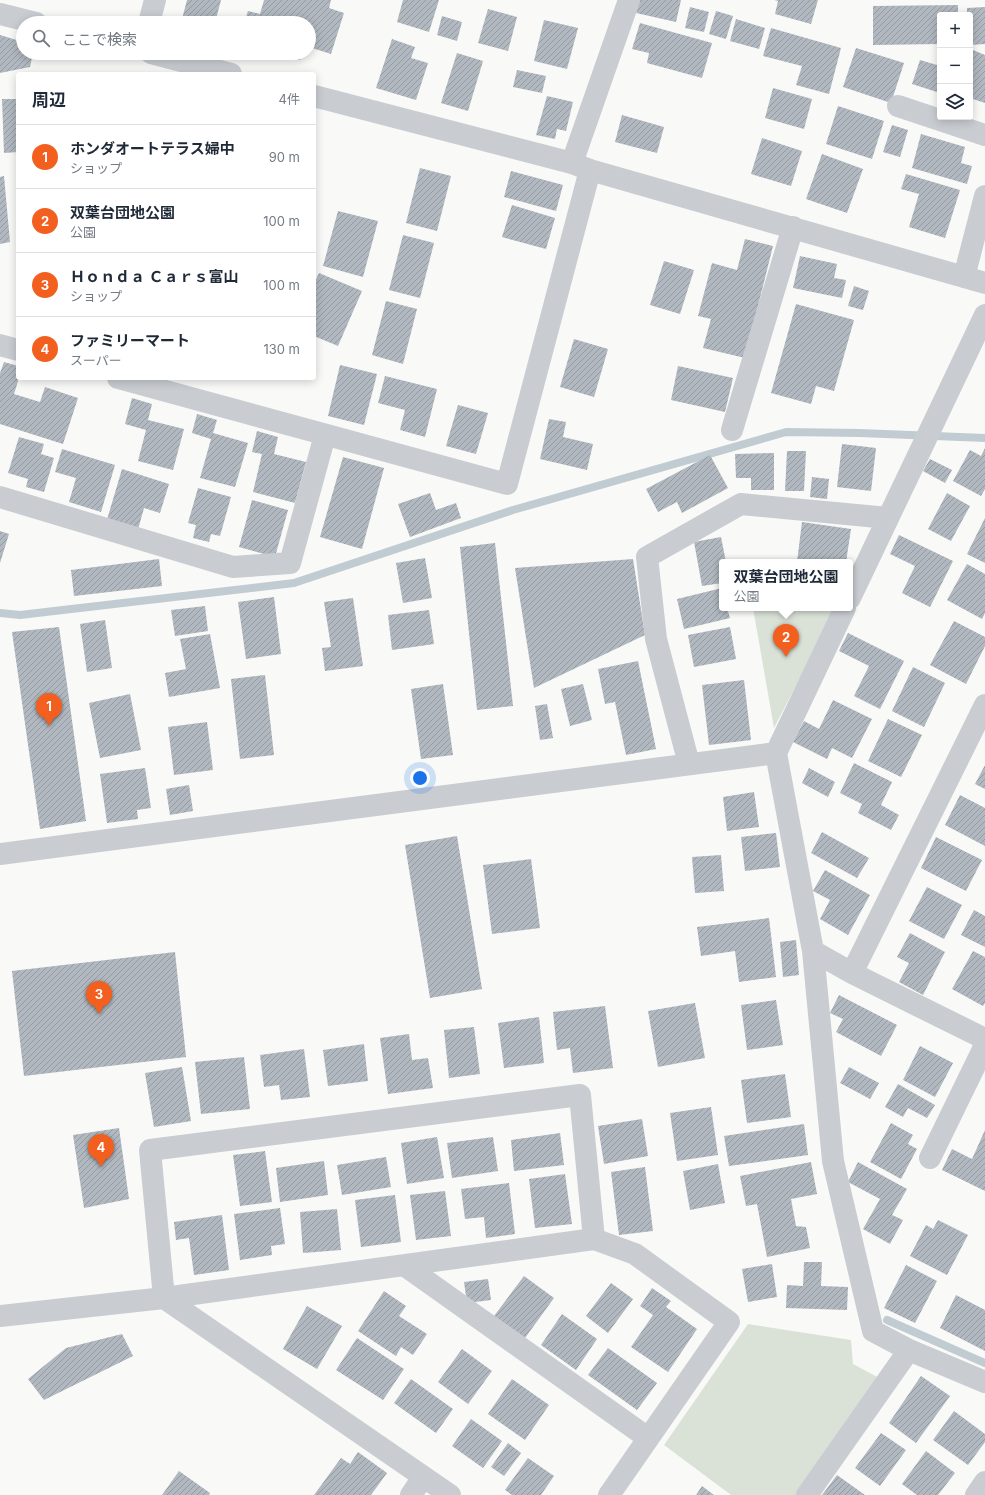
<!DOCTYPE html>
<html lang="ja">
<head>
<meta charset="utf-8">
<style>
  :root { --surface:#fff; --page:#f6f6f7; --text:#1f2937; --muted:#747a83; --line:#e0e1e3; --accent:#f35f1e }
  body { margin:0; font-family:Inter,"Noto Sans JP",sans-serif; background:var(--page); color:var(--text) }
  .controls { position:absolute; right:12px; top:12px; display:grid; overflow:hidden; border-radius:4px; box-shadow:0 2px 10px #0003 }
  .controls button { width:36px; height:36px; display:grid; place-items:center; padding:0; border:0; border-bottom:1px solid var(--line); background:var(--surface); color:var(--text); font:20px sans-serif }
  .you { position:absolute; left:420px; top:778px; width:14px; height:14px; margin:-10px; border:3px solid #fff; border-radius:50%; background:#1a73e8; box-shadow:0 0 0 6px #1a73e833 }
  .badge { display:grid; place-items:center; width:26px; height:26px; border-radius:50%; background:var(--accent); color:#fff; font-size:13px; font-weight:700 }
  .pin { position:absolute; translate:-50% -33px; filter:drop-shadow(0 1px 2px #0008) }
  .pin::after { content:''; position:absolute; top:21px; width:14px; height:12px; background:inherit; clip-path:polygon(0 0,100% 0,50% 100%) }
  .popup { position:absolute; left:719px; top:559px; width:134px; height:52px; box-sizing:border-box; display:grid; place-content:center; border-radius:4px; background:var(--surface); filter:drop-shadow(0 1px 3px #0005); font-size:13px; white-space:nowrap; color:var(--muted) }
  .popup b { font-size:15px; color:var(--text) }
  .popup::after { content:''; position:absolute; left:50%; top:100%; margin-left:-8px; border:8px solid transparent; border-top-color:var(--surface) }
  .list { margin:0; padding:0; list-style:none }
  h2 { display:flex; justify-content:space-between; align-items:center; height:52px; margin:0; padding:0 16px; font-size:17px }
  h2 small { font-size:13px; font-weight:400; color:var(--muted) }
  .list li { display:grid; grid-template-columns:26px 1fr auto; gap:12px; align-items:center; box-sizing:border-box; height:64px; padding:0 16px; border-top:1px solid var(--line) }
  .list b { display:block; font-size:15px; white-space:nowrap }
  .list p { margin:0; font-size:13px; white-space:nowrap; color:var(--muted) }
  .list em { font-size:13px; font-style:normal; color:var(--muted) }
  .icon { flex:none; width:22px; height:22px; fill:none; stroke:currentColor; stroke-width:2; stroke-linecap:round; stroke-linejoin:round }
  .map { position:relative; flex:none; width:985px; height:1495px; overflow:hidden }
  .search { position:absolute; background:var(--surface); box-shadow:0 2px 10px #0003; left:16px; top:16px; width:300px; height:44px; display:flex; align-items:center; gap:10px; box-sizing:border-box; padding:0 14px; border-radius:22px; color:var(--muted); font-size:15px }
  .panel { position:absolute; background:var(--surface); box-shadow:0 2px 10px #0003; left:16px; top:72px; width:300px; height:308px; border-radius:4px }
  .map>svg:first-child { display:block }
  .park { fill:#dae2d8 }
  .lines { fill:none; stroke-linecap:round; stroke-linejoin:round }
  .stream { stroke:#c0ccd1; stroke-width:8 }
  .building { fill:url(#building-hatch) }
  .minor { stroke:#c9cdd1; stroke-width:22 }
</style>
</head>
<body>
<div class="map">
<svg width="985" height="1495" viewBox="0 0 985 1495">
  <defs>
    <pattern id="building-hatch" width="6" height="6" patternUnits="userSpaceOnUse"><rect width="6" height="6" fill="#b1b8c0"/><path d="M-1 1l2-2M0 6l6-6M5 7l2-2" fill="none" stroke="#949aa2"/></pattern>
  </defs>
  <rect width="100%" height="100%" fill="#f9faf7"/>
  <!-- park -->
  <path class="park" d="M753,608h83l-62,120z
    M748,1324l103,16 2,24 28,15 -83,116h-67l-67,-50z"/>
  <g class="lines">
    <!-- stream -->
    <path class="stream" d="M0,613l20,2 274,-32 219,-73 273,-78 74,1 125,5
      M887,1320l98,43"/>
  </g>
  <!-- building -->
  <path class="building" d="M187,0h34l-6,23h-34z
    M264,0h67l-2,8 15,5 -13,41 -22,-7v-24h-65l4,-12 12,3z
    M403,0h36l-10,32 -32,-10z
    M640,0h41l-5,22 -40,-9z
    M774,0h44l-7,24 -36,-10 3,-13z
    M958,5v10h-18v29l-67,1v-39z
    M690,7l19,5 -5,20 -19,-4z
    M985,7v37l-15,1v-30h-3v-7z
    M488,9l29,8 -9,34 -30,-8z
    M716,11l17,5 -7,23 -17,-5z
    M442,16l20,6 -5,19 -20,-6z
    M736,19l29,9 -6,21 -29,-8z
    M544,20l34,8 -11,41 -33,-8z
    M640,23l72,20 -10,35 -55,-15 2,-10 -17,-4z
    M771,28l70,20 -12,46 -33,-9 6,-19 -39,-10z
    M0,35l23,7v11h10l-3,14 -30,6z
    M392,39l23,8 -4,11 17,5 -12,37 -40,-12z
    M856,48l48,15 -13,40 -48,-16z
    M973,50l12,5v48l-15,-5v-40z
    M277,53h26l-3,7z
    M457,53l26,8 -15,50 -27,-8z
    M940,57v36l-28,-9 8,-24 17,5z
    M517,70l29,6 -4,17 -29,-6z
    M773,88l39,11 -8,30 -39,-11z
    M547,96l26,6 -7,29 -9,-2 -2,10 -19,-4z
    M2,99h16v53l-14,1z
    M838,106l46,15 -12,38 -46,-15z
    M622,115l42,12 -7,26 -42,-11z
    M892,125l16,5 -8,27 -17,-5z
    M921,134l44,13 -4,16 11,3 -5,18 -55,-16z
    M762,138l40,13 -11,35 -40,-12z
    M822,154l41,15 -16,44 -41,-14z
    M420,168l31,8 -14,55 -31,-8z
    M511,171l52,14 -7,26 -52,-14z
    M906,174l54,16 -15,48 -36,-11 10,-33 -18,-5z
    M4,176l6,66 -10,2v-67z
    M512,205l43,13 -9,31 -44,-12z
    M338,211l40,10 -15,56 -40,-11z
    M403,235l31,8 -14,55 -31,-8z
    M745,239l28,7 -28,112 -42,-10 8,-29 -13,-3 14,-53 25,7z
    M800,256l37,8 -3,14 12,2 -4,18 -49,-10z
    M664,261l30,9 -14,44 -30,-9z
    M319,273l43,18 -24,55 -24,-10v-52z
    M854,286l15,5 -6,19 -15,-4z
    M386,301l31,8 -14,55 -31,-9z
    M796,304l58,16 -20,71 -18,-5 -5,18 -40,-11z
    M574,339l34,10 -14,48 -34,-10z
    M4,362l14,4v12h1l-5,16 26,8 5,-15 33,11 -15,46 -63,-20v-51z
    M340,365l37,9 -13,51 -36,-9z
    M678,366l55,12 -8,34 -54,-12z
    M385,376l52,13 -12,48 -25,-7 5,-20 -27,-7z
    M132,398l20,6 -4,16 36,9 -11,41 -35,-9 8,-31 -21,-6z
    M458,405l30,8 -12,41 -30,-8z
    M197,414l20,6 -4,13 35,10 -13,44 -35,-9 11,-39 -19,-6z
    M549,419l17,3 -3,15 30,7 -6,26 -47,-11z
    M257,431l21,6 -4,17 32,8 -11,41 -42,-11 9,-38 -10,-2z
    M19,437l25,7 -3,10 13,4 -10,34 -18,-5 2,-8 -20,-6z
    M842,444l34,4 -5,43 -34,-4z
    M985,448v41l-4,7 -28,-15 17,-31 11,6z
    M62,449l53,16 -14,47 -32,-10 7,-24 -21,-6z
    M787,451h19l-2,40h-19z
    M774,453v37h-23v-12h-15l-1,-24z
    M710,455l18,33 -46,25 -5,-11 -19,10 -12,-23z
    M343,457l41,11 -22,81 -42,-12z
    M930,459l22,11 -7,13 -22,-12z
    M122,469l47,15 -9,29 -16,-5 -7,25 -31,-10z
    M812,477l17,2 -2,20 -17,-2z
    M198,488l33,9 -11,39 -9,-2 -2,8 -16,-4 3,-13 -8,-2z
    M430,493l6,17 20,-7 5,15 -51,19 -12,-33z
    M947,493l23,13 -19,35 -23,-12z
    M252,500l36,10 -13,47 -36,-10z
    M985,518v45l-18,-9z
    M802,522l49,7 -5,33h-49z
    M0,531l9,3 -9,29z
    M899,535l54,26 -23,46 -28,-14 13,-27 -25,-12z
    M721,537l5,25h-4v21l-20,3 -8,-44z
    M495,543l18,163 -36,4 -17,-163z
    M425,558l7,40 -29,5 -7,-40z
    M159,559l3,27 -88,10 -3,-26z
    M633,559l12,76 -111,53 -19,-120z
    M967,564l18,10v39l-3,6 -35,-19z
    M722,588v20h5l3,10 -46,11 -7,-30z
    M274,597l7,57 -35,5 -8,-57z
    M353,598l10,68 -38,5 -3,-23 9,-1 -7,-45z
    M205,606l3,25 -33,5 -4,-26z
    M429,610l5,34 -42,6 -4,-35z
    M105,620l7,48 -25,4 -7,-48z
    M954,621l31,16v9l-19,38 -36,-19z
    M59,627l27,194 -46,8 -28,-197z
    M730,627l6,32 -42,8 -6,-32z
    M848,633l56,28 -24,48 -26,-13 15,-30 -30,-15z
    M210,634l10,54 -51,9 -4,-24 21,-4 -6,-30z
    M638,661l18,88 -30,6 -11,-53 -10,2 -7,-35z
    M913,667l32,16 -21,44 -32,-16z
    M265,675l9,80 -34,4 -9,-80z
    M744,680l7,60 -42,5 -7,-60z
    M443,684l10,71 -32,4 -10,-70z
    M583,684l9,36 -22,6 -9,-37z
    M130,694l11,56 -41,8 -11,-55z
    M833,700l39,19 -20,39 -20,-10 -5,11 -34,-17 11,-21 15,8z
    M547,704l6,34 -13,2 -5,-34z
    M888,719l34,16 -21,42 -33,-16z
    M207,722l6,48 -39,5 -6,-48z
    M854,763l38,19 -11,23 18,10 -8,15 -33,-17 4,-9 -22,-11z
    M985,765v24l-10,-5z
    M145,768l6,40 -14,2 1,9 -31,4 -7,-49z
    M809,768l26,14 -7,15 -26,-14z
    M189,785l4,26 -23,4 -4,-26z
    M754,792l5,35 -32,4 -4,-34z
    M960,795l25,13v38l-40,-21z
    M822,832l47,26 -12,20 -46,-25z
    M776,833l4,34 -35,4 -4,-34z
    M457,836l25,153 -52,9 -25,-153z
    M936,837l46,23 -16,31 -45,-23z
    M721,855l3,36 -29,2 -3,-36z
    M531,859l9,69 -48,6 -9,-69z
    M825,870l45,25 -22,40 -28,-16 10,-19 -17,-9z
    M927,887l35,18 -18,34 -35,-18z
    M974,910l11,6v31l-24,-12z
    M769,918l7,59 -37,5 -4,-31 -34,5 -4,-29z
    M910,933l35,19 -22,43 -24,-13 10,-19 -12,-6z
    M796,940l3,35 -16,2 -3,-35z
    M973,951l12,6v46l-2,3 -31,-17z
    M175,952l11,105 -162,19 -12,-105z
    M839,995l58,30 -16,31 -45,-24 7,-13 -13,-6z
    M776,1000l7,45 -36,5 -6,-45z
    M695,1003l10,55 -47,9 -10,-56z
    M605,1006l8,62 -40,5 -3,-25 -13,2 -4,-38z
    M539,1017l5,46 -40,5 -6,-45z
    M474,1027l6,47 -31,4 -5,-48z
    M409,1034l3,26 16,-2 5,30 -45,6 -8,-56z
    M364,1044l4,37 -40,5 -5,-36z
    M920,1046l33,17 -18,34 -32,-17z
    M304,1049l6,48 -29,3 -2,-15 -15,2 -4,-32z
    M244,1057l6,52 -49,5 -6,-52z
    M182,1067l9,54 -37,6 -9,-54z
    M849,1067l30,16 -9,16 -30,-16z
    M785,1074l6,43 -44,6 -6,-43z
    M898,1084l37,21 -8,13 -19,-10 -5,9 -18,-10z
    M711,1107l7,48 -41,6 -7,-48z
    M642,1119l6,37 -44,8 -6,-38z
    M891,1123l22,12 -5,9 9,5 -16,30 -31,-17z
    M804,1124l4,31 -79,11 -5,-30z
    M119,1128l10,71 -45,9 -11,-73z
    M985,1130v61l-43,-21 10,-21 20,10z
    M560,1133l4,32 -50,6 -3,-31z
    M437,1137l7,41 -37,6 -6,-41z
    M493,1137l5,34 -46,7 -5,-35z
    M265,1151l7,51 -32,4 -7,-51z
    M386,1157l5,30 -49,8 -5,-30z
    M324,1161l4,34 -48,7 -4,-34z
    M811,1162l6,32 -26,5 5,27 10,1 4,21 -43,9 -10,-53 -11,2 -6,-30z
    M858,1162l49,27 -15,26 11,5 -13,24 -27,-15 17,-30 -32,-17z
    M718,1164l7,39 -35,7 -7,-39z
    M645,1167l8,64 -34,4 -8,-63z
    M565,1174l7,50 -37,4 -6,-49z
    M509,1183l6,51 -29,4 -2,-21 -19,2 -4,-30z
    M445,1191l6,45 -35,4 -6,-45z
    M395,1195l6,47 -40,5 -6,-47z
    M280,1208l5,36 -14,2 1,9 -32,5 -6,-46z
    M337,1209l4,41 -38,3 -3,-41z
    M222,1215l7,55 -35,5 -5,-37 -13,2 -2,-18z
    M938,1220l30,15 -21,40 -37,-19 16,-31 7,4z
    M804,1262h18l-1,24 27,1 -1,23 -61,-2 1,-23 16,1z
    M772,1264l5,33 -29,5 -6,-33z
    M906,1265l31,16 -22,42 -31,-15z
    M524,1276l30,22 -29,40 -31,-22z
    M488,1279l3,21 -24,3 -3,-21z
    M611,1283l22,16 -25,34 -22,-17z
    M652,1288l19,13 -5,6 31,22 -29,43 -37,-25 22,-32 -13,-9z
    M384,1291l22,15 -7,10 28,18 -14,21 -12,-8 -5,9 -38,-25z
    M956,1295l29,15v41l-45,-23z
    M307,1306l35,20 -25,43 -34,-20z
    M562,1314l35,25 -21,31 -35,-25z
    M122,1334l11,22 -89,44 -16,-21 38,-31z
    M357,1338l47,31 -21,31 -47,-30z
    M608,1348l49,35 -20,27 -49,-35z
    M462,1349l30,22 -24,33 -30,-22z
    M921,1376l29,20 -34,47 -27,-20z
    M411,1379l42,30 -17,24 -42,-30z
    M512,1379l37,26 -24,35 -37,-26z
    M954,1411l31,23v8l-17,23 -35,-25z
    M471,1419l31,22 -19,27 -31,-22z
    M881,1433l25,17 -26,36 -25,-18z
    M508,1443l13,10 -17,23 -13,-9z
    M926,1451l29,22 -17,22h-21l-15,-11z
    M358,1452l29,21 -16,22h-57l27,-37 9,6z
    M528,1458l26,18 -13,19h-29l-7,-5z
    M179,1471l31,22 -1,2h-47z
    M837,1475l28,20h-43z
    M702,1486l12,9h-18z"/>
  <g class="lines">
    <!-- minor -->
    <path class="minor" d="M0,14l36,9
      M149,23l6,-23
      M151,53l80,21
      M314,96l258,67 18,7 395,113
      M898,106l87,29
      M572,163l57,-163
      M964,277l21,-81
      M0,345l18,5
      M118,378l389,106 83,-314
      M732,430l61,-203
      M0,497l233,70 57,-4 35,-128
      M850,598l135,-283
      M845,608l-69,145 37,198 20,210 40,170 36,19
      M689,764l-33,-125 -9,-82 94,-53 147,14
      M0,854l776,-101
      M813,951l39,22 133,66
      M852,973l133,-268
      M930,1158l55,-113
      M404,1265l244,173
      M0,1316l164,-18 430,-59 41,15 94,68 -120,173
      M411,1495l12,-18
      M450,1495l-286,-197 -14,-148 430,-55 14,144
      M807,1495l102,-145 76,32
      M976,1495l9,-13"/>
  </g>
</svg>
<div class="controls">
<button>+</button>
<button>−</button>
<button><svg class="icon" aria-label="layers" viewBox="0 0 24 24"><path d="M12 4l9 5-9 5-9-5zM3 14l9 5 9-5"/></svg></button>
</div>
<div class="you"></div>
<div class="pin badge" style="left:49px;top:726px">1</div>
<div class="pin badge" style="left:786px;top:657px">2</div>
<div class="popup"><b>双葉台団地公園</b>公園</div>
<div class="pin badge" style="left:99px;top:1014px">3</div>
<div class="pin badge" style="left:101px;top:1167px">4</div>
<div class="search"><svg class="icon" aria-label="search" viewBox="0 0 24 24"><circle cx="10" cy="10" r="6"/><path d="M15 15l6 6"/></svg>ここで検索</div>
<section class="panel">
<h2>周辺<small>4件</small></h2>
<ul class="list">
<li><span class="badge">1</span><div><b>ホンダオートテラス婦中</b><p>ショップ</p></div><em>90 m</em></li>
<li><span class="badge">2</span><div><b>双葉台団地公園</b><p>公園</p></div><em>100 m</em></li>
<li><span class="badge">3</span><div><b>Ｈｏｎｄａ Ｃａｒｓ富山</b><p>ショップ</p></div><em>100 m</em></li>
<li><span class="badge">4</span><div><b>ファミリーマート</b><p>スーパー</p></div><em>130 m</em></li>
</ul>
</section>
</div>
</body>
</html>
